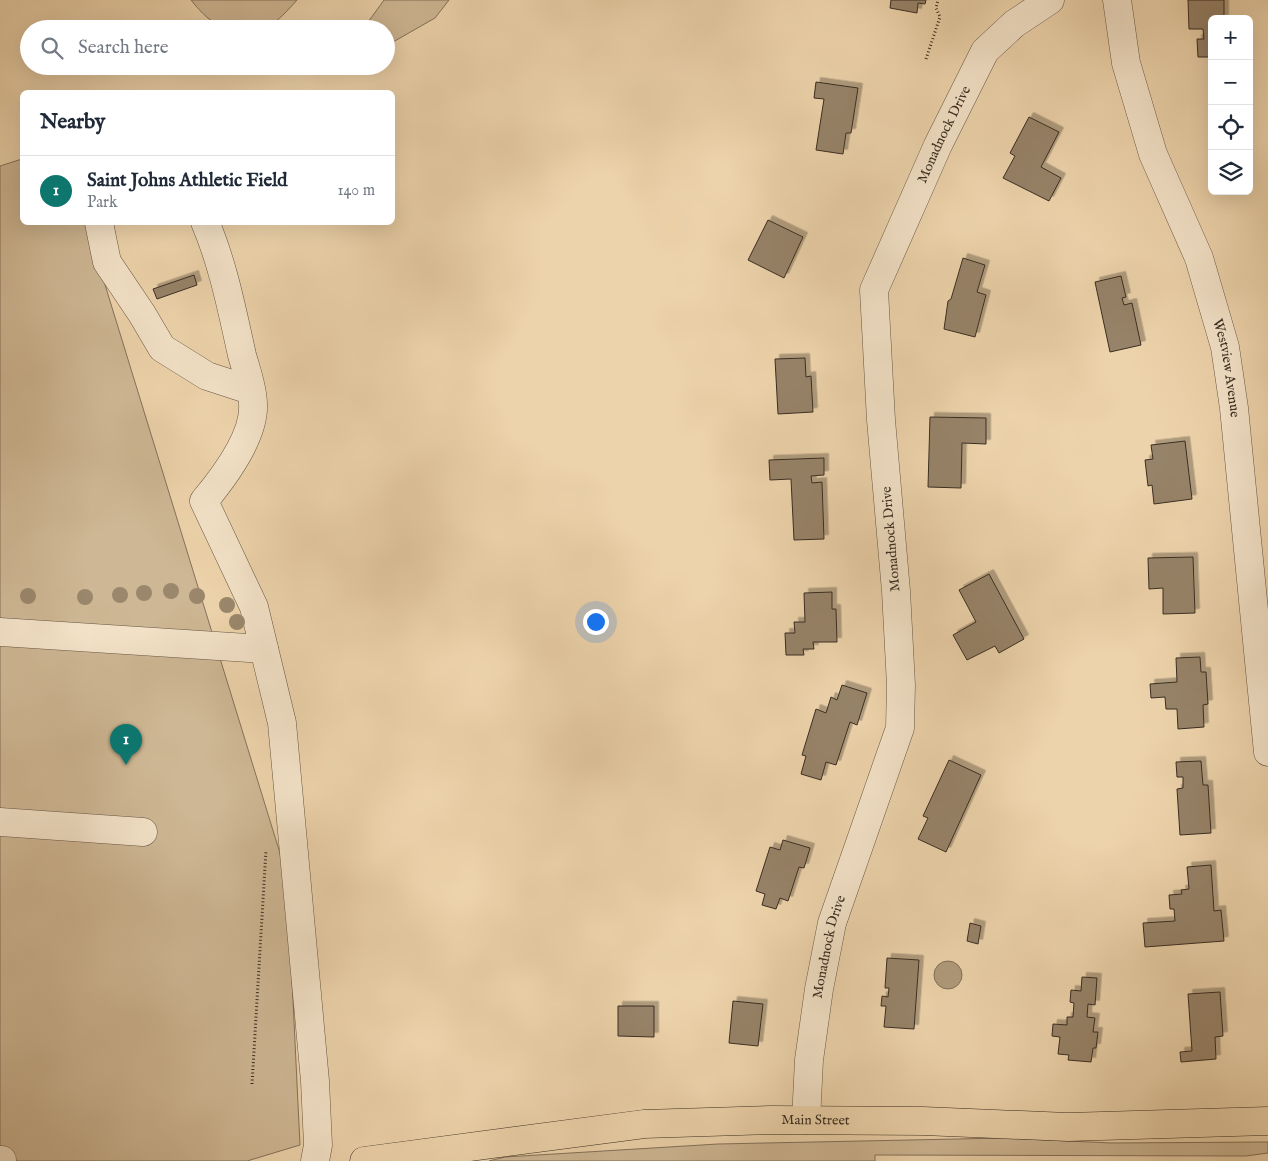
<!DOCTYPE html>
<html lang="en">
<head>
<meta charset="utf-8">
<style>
  :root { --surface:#fff; --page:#f2f2f3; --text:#1f2937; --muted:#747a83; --line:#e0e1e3; --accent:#0f766e }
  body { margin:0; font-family:"IM FELL English",serif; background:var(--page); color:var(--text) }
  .controls { position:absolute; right:15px; top:15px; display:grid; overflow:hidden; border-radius:8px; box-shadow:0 5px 20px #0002 }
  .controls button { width:45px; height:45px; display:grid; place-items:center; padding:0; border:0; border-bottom:1px solid var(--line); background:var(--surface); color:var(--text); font:25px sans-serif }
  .you { position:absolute; left:595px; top:621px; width:18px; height:18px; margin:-12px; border:4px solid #fff; border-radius:50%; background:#1a73e8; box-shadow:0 0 0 8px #1a73e833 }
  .badge { display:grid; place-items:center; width:32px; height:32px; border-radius:50%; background:var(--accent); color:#fff; font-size:16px; font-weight:700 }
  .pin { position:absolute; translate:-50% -41px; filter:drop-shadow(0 1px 2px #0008) }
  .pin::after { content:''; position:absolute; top:26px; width:18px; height:15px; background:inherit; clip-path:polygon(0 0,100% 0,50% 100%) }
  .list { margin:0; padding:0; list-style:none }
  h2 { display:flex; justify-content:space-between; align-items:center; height:65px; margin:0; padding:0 20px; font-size:21px }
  h2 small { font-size:16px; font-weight:400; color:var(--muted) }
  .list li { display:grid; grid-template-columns:32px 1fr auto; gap:15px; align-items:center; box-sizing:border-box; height:70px; padding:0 20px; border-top:1px solid var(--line) }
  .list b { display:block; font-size:19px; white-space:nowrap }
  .list p { margin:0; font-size:16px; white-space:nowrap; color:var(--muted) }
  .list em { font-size:16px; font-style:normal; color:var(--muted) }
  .icon { flex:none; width:28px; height:28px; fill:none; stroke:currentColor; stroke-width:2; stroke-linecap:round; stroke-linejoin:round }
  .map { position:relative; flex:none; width:1268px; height:1161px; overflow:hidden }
  .search { position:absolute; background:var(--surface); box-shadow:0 5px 20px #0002; left:20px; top:20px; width:375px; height:55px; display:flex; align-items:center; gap:12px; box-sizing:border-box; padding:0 18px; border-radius:28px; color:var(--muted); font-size:19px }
  .panel { position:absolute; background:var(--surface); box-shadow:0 5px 20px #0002; left:20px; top:90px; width:375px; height:135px; border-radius:8px }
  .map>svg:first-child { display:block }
  .green { fill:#ceb794; stroke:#84725b }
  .water { fill:#b09b7c; stroke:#806f58 }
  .building { fill:#978369; stroke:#392d22; filter:url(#shadow) }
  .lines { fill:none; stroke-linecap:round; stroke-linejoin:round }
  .minor-casing { stroke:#665644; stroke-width:29 }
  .major-casing { stroke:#392d22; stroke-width:29 }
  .path { stroke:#392d22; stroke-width:3; stroke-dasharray:1 2.5; stroke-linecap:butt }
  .minor { stroke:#f3e2c8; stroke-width:28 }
  .major { stroke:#edd3ab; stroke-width:28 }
  .tree { fill:#9a876c }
  .labels { text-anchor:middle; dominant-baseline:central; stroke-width:4; stroke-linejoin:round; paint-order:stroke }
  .street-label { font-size:14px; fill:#392d22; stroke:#f3e2c8 }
</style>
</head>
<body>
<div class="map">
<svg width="1268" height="1161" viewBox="0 0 1268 1161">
  <defs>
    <filter id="shadow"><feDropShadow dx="4.5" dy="-4.5" stdDeviation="0" flood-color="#0004"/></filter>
  </defs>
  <rect width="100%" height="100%" fill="#edd3ab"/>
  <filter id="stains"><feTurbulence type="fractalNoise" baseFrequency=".004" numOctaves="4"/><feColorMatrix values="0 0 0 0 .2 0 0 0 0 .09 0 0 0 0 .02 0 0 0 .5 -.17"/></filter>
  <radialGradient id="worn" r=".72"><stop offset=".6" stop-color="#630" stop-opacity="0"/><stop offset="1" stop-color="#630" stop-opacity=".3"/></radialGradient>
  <!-- green -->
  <path class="green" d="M191,0h106c-10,11 -18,21 -32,28 -5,2 -13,1 -19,1 -28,0 -37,-7 -55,-29z
    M384,0h65l-14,18 -49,28v-17h-23z
    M22,159v63l64,1 201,653 13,269 -53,16h-247v-995z
    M1005,1138l106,5 157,-1v11l-22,3 -371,-1v6h-386l16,-4 213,-13z"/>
  <!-- water -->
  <path class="water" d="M934 975a14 14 0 1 1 28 0a14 14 0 1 1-28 0Z"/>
  <!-- building -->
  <path class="building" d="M891,0h35l-1,4 -7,-1 -1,10 -27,-5z
    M1188,0h36v19h-12v38h-14l-1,-18h7l-1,-10h-14z
    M816,82l42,6 -7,45h-5l-3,21 -27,-4 8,-51 -10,-1z
    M1029,117l30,15 -18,35 20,11 -12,23 -46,-23 12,-22 -5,-3z
    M768,220l35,17 -19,41 -36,-18z
    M963,258l22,7 -8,27 9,3 -11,42 -31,-8 4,-28 3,-2z
    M194,275l3,10 -40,14 -4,-10z
    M1121,276l5,21 -4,1 2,7 8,-2 9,42 -31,7 -15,-70z
    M805,358l1,19 5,-1 2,36 -35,2 -3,-55z
    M930,417l56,1v26l-24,-1 -1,45 -33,-1z
    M1185,441l7,58 -38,5 -2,-19 -4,1 -3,-26 8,-1 -2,-14z
    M824,458v17l-13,1 1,7 10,-1 2,57 -30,1 -3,-61 -21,1 -1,-20z
    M1193,557l2,56 -32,1v-26l-14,1 -1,-31z
    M989,574l35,65 -25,14 -4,-7 -28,14 -14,-25 23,-13 -17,-32z
    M832,592v17h4l1,33h-24l1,7h-11l1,6h-18l-1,-22h10l-1,-11h11l-1,-29z
    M1200,657l1,15h5l2,32 -5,1 1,22 -26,2 -1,-20h-11l-1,-12 -14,1 -1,-14 27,-2 -1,-24z
    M842,685l25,8 -10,32 -7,-3 -14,43 -10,-3 -5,18 -20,-6 5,-18 -4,-1 14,-46 10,4 5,-16 6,3z
    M949,760l32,15 -35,77 -28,-13 10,-21 -5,-2z
    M1201,761l2,24h5l3,48 -31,2 -3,-46 6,-1v-11h-6l-1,-15z
    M783,840l27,8 -6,20 -5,-1 -11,34 -8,-3 -4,11 -14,-4 3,-11 -9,-3 14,-44 10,3z
    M1211,865l3,46 7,-1 3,31 -79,6 -2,-24 32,-2 -1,-12h-4l-1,-14 13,-1 -1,-4 8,-1 -2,-22z
    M970,923l11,3 -3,18 -11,-3z
    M887,958l32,2 -5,69 -30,-2 2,-21h-5l1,-10 6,1 1,-9h-4z
    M1082,977l15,1 -2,27 -7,-1 -1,13 8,1 -2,14h5l-2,16h-3l-2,14 -23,-2 1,-5 -11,-1 2,-17 -8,-1 1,-12 14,1v-8h6l1,-14 -4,-1 1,-12 10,1z
    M1220,992l3,44 -8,1 1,22 -35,3 -1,-10 12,-1 -4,-57z
    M733,1001l30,3 -5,42 -29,-3z
    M618,1006h36v31l-36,-1z"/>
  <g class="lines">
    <defs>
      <g id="minor">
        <path id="s1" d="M1117,0l9,63 27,91 46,104 26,89 9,61 34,344"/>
        <path d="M101,222l-2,1 8,39 35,52 20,34 45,28 43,14"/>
        <path d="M205,222c18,42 27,88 37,133 4,15 11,33 11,49 2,32 -29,73 -49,97l50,106 28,116 33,358 3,64 -3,16"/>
        <path d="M0,632l264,17"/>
        <path d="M0,822l143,10"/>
        <path id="s2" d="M806,1120l3,-60 10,-71 13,-66 68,-195 1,-43 -5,-94 -15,-171 -7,-130 64,-145 47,-94 29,-27 36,-24"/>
        <path d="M0,1160h2"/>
      </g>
      <g id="major">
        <path id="s3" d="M364,1161l280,-37 128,-4 151,1 145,6 200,-6"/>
      </g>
    </defs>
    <!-- minor casing -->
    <use href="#minor" class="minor-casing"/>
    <!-- major casing -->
    <use href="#major" class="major-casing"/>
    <!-- path -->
    <path class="path" d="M926,59l14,-42 -4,-9 2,-8
      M252,1084l14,-234"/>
    <!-- minor -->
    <use href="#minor" class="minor"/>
    <!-- major -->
    <use href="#major" class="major"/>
  </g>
  <!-- trees -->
  <g class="tree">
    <circle cx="171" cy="591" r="8"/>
    <circle cx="144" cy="593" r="8"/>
    <circle cx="120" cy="595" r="8"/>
    <circle cx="28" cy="596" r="8"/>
    <circle cx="197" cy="596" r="8"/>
    <circle cx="85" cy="597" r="8"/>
    <circle cx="227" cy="605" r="8"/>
    <circle cx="237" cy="622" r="8"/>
  </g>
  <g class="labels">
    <!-- street labels -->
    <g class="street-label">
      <text stroke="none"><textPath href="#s2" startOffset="1015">Monadnock Drive</textPath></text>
      <text stroke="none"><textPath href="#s1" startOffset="386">Westview Avenue</textPath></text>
      <text transform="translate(891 539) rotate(-95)">Monadnock Drive</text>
      <text stroke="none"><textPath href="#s2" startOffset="175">Monadnock Drive</textPath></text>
      <text stroke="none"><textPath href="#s3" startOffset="454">Main Street</textPath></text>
    </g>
  </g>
  <rect width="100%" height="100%" filter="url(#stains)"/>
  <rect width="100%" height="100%" fill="url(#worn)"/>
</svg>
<div class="controls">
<button>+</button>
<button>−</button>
<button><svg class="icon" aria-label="locate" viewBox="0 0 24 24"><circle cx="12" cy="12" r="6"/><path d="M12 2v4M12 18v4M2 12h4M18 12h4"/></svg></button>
<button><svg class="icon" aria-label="layers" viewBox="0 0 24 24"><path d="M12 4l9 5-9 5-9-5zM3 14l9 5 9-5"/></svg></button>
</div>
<div class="you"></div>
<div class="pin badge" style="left:126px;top:765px">1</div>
<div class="search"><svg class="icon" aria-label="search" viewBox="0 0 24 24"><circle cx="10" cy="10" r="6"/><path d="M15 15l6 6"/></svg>Search here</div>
<section class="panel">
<h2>Nearby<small></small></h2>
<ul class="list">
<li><span class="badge">1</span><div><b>Saint Johns Athletic Field</b><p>Park</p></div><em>140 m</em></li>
</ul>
</section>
</div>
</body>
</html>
